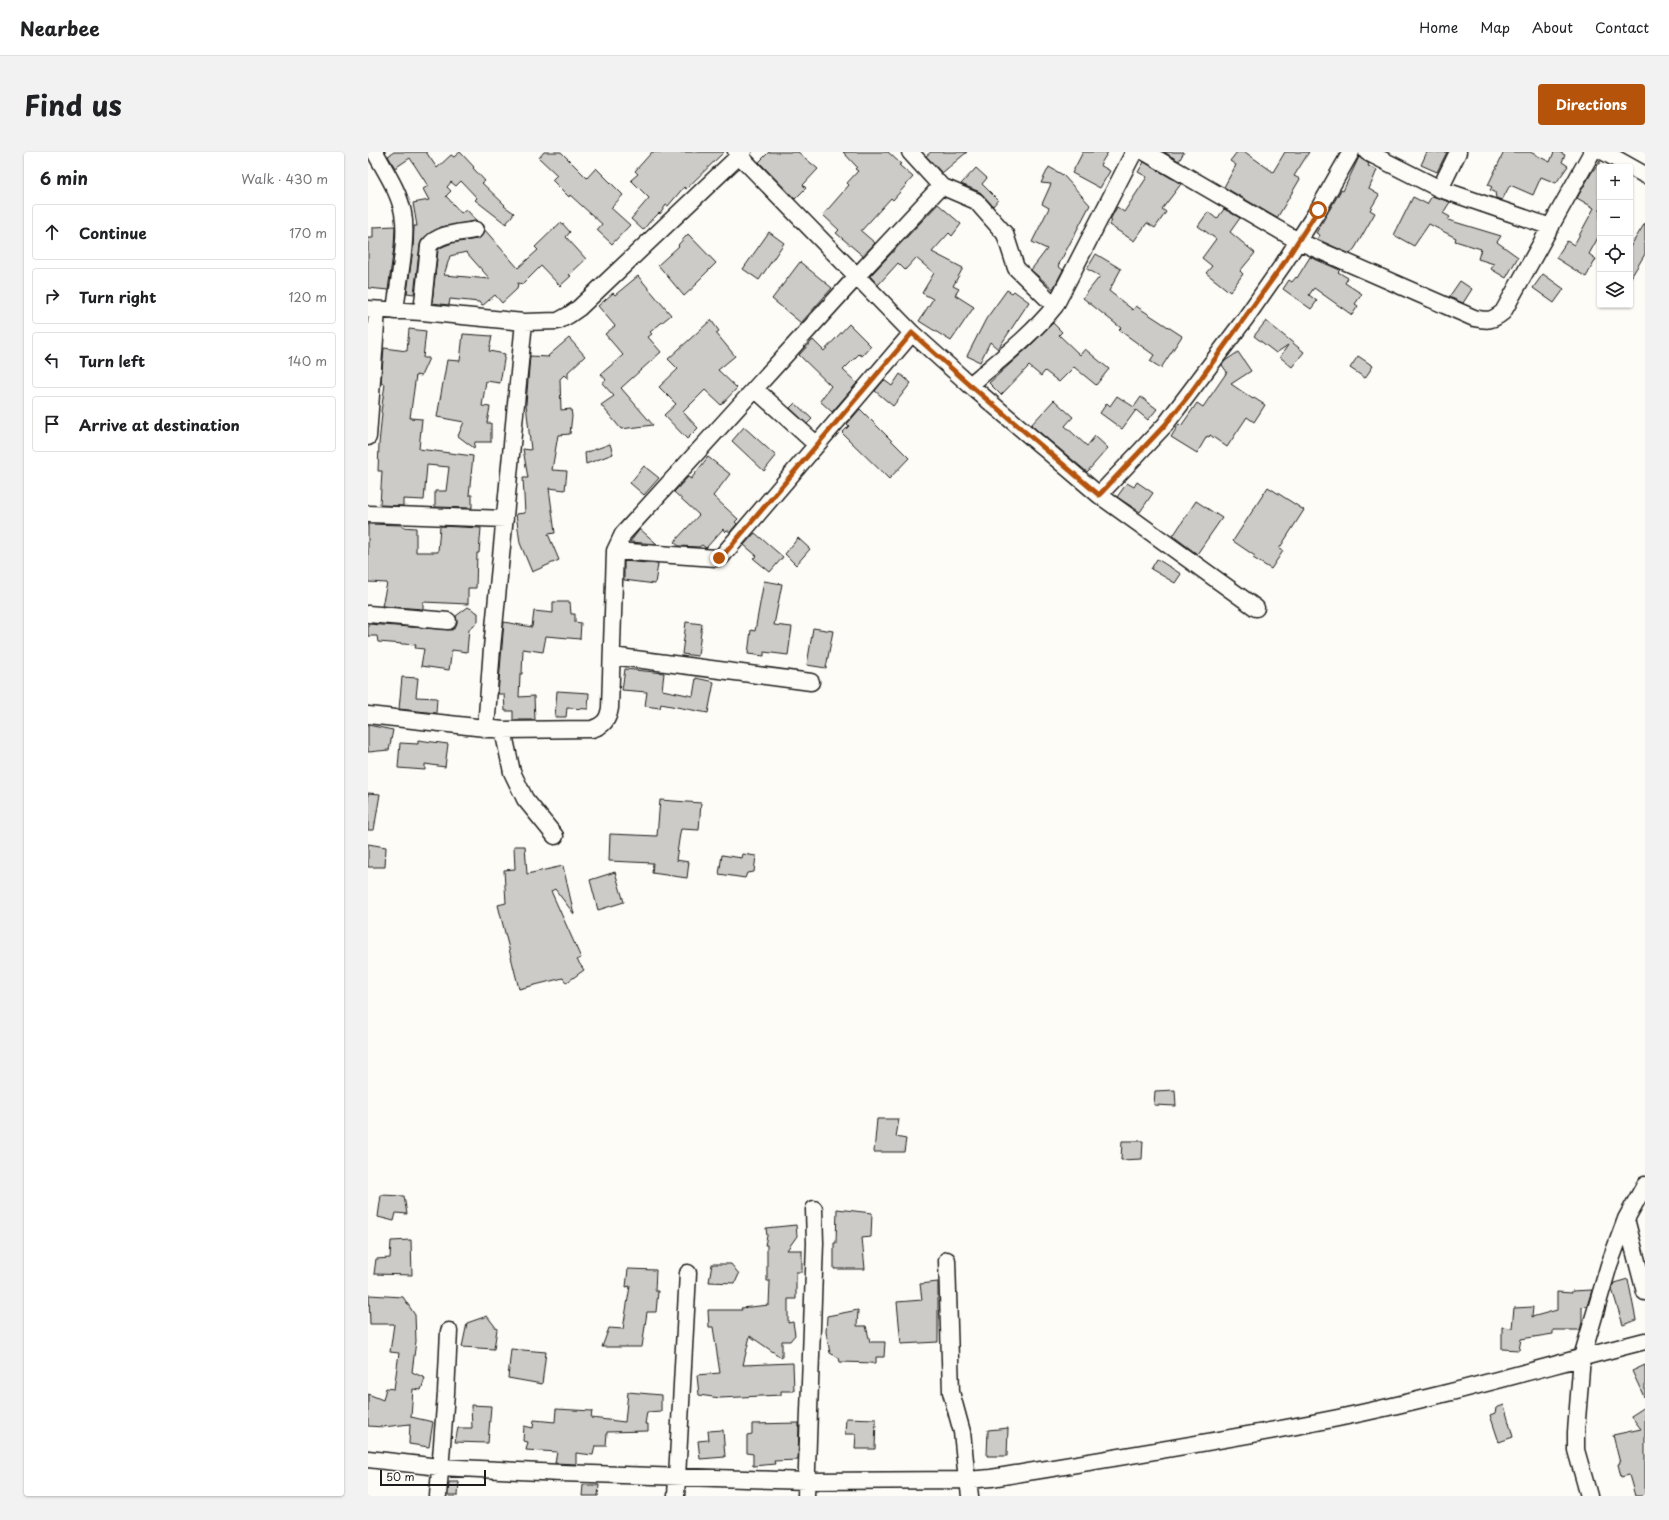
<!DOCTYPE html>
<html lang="en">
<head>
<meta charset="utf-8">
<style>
  :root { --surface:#fff; --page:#f2f2f2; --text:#202124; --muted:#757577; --line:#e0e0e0; --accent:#b45309 }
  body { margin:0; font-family:"Playpen Sans",sans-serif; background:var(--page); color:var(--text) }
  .controls { position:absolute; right:12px; top:12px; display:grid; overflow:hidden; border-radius:4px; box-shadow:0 1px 3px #0004 }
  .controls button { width:36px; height:36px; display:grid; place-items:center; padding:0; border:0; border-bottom:1px solid var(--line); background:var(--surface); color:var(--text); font:20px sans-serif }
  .scale { position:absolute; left:12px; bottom:10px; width:106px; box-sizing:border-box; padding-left:4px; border:2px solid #1c1c1c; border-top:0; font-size:11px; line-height:14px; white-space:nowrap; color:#1c1c1c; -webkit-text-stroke:3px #fdfcf7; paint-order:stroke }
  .stop { position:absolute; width:12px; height:12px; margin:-9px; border:3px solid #b45309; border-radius:50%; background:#fff }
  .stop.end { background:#b45309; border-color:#fff; box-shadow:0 1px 4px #0008 }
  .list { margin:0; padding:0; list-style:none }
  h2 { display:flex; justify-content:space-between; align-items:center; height:52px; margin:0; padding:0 16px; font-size:17px }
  h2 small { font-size:13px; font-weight:400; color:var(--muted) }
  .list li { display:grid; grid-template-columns:26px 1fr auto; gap:12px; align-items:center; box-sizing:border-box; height:56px; margin:0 8px 8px; padding:0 8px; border:1px solid var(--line); border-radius:4px }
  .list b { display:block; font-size:15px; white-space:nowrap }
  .list em { font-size:13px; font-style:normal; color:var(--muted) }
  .icon { flex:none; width:22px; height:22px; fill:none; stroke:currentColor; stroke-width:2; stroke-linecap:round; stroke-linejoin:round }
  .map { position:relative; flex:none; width:1277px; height:1344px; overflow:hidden; border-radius:4px }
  header { display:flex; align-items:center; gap:24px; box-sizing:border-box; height:56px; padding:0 20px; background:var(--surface); border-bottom:1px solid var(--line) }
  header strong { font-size:19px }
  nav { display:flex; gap:22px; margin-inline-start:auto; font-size:14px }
  .intro { display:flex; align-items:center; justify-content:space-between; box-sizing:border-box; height:96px; padding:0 24px }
  h1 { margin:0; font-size:28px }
  .button { padding:10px 18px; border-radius:4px; background:var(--accent); color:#fff; font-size:14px; font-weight:700 }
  main { display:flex; gap:24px; padding:0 24px }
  aside { flex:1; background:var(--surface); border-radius:4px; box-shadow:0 1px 3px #0004 }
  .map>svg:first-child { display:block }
  .building { fill:#cccbc8; stroke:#1c1c1c; fill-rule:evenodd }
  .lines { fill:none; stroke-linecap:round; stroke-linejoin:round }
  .minor-casing { stroke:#1c1c1c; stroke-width:19 }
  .minor { stroke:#fdfcf7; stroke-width:16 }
  .route { stroke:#b45309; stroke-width:5 }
</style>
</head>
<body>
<header>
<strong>Nearbee</strong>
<nav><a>Home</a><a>Map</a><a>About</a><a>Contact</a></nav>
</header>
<div class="intro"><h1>Find us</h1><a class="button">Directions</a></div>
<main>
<aside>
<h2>6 min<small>Walk · 430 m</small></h2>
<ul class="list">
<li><svg class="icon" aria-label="ahead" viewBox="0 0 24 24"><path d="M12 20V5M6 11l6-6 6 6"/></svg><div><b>Continue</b></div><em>170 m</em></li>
<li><svg class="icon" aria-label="right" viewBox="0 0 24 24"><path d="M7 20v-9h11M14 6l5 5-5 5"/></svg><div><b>Turn right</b></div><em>120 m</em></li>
<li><svg class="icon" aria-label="left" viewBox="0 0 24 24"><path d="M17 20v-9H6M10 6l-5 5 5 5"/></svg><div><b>Turn left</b></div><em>140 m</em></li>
<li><svg class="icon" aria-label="arrive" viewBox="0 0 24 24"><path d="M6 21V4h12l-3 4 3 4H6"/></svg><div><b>Arrive at destination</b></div></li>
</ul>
</aside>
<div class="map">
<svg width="1277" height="1344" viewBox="0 0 1277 1344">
  <rect width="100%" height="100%" fill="#fdfcf7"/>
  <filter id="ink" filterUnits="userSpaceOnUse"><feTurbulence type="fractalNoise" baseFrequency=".025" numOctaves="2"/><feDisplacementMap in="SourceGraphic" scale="8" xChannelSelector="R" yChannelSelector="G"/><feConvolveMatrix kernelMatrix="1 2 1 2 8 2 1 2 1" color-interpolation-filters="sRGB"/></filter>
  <g filter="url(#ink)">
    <!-- building -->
    <path class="building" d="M26,0h32l11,16 14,-13 3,2 6,-5 14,15 -1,1 12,13 -3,2 23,22 -1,1 10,7 -8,11 -31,-24 2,-2 -16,-17 -5,5 -5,-4 -4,5 4,4 -5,5 15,17 5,-4 11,12 -36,6 -13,7 -6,6 -2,5 -6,49 -7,-1 6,-44 1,-23h3l-4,-23 16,-3 -6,-11 5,-3 -18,-28 -15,10 -7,-12z
      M176,0h17l26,26 9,-10 27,27 -12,13 19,17 -18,19 -15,-14 5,-6 -32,-29 -1,2 -17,-17 5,-5 -18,-17z
      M284,0h72l-38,37 -2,-2 -16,19 -2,-1 -6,9 -1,-1 -6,6h-1l-9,11 -12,-11 18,-21 -18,-18 7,-6 -3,-3z
      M401,0h29l20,17 -15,16 3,3 -11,11 -36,-37z
      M475,0h45l13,12 -2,1 14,12 -20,23 -2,-2 -30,33 14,12 -12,13 -27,-23 3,-3 -16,-15 26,-30 -2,-2 11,-12 -3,-2 2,-2z
      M563,0h36l-25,21 -16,-17z
      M715,0h25l-8,13 10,6 -10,17 -28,-15z
      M796,0h20l-5,9z
      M869,0h8l28,20 12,-20h24l-15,24 6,3 -23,39 -53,-31 12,-22 -6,-4z
      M1059,0h20l-10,20 -16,-7z
      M1136,0h26l20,10 4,-10h5l6,3 -3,7 6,4 -12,17 -15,-6 -8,18 -23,-10 -8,15 -6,-2 -1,-6 -5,-2 2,-3 -4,-2z
      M991,5l10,7 -1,2 9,4 -8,19 10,6 -9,15 5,3 -20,35 -5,6 -33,-15 3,-4 -4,-2 25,-43 2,1z
      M1232,9v73l-11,20 7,5 -10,18 -30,-19 11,-17 7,4 20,-37 -17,-10 15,-26z
      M776,10l37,22 -19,25 4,3 -11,16 -8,-5 -13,18 -25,-16 3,-4 -2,-1 7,-13 7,5 23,-35 -9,-5z
      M681,15l14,8 27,30 -32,61 5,4 -10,19 -22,-19 16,-21 -15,-7 17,-34 -7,-4 9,-20 -10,-1z
      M608,16l11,10 -5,6 16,16 -5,6 -13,-14 -19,-8z
      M1064,44l18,6 -7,11 7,4 -2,3 53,16 -4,6 21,15 -12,21 -15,-9 3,-5 -16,-5 3,-10 -26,-8 1,-3 -27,-14 -15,22 -20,-11 19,-38 14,7z
      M570,52l23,20 -9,12 -3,-3 -17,19 31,16 -10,18 6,3 -4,6 19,12 -23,34 -32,-20 14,-22 -11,-6 12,-20 -18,-15 -11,12 -7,-7 -20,22 -8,-9z
      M856,57l16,9 -10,14 25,21 -15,18 3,3 -13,18 -24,-19 6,-7 -10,-8 14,-19 -18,-13 10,-14 9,7z
      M193,70l9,10 -4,5 20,22 -17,16 2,1 -11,10 -19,-20 -18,18 -5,-1 -1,6 -15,14 -7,-8 -13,11 -3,-4 -29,-3 -1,6 -17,-2 6,-53 4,-3 10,-4 25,-4 4,-2 3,-8 34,39 20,-18 -3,-3zM98,100l24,27 -46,-4 6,-19z
      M1277,71v31l-15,25v-32z
      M27,74l-1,21 -6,43 -20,-2v-50h5v-11z
      M401,80l15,11 -25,37 -16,-11z
      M320,82l28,29 -20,20 1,1 -13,12 -26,-31 21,-19 -1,-1z
      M728,102l25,15 -12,22 24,19 3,-4 46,30 -21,32 -11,-7 4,-6 -35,-25 2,-2 -38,-30 17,-22 -13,-7z
      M942,105l30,13 -2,2 10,6 -3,5 17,11 -7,10 3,2 -6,9 -38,-27 -5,7 8,6 -6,8 -28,-20 6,-9 3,2 4,-5 1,1z
      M432,110l32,26 -31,35 -29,-24z
      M1175,122l21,15 -10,14 -21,-15z
      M270,124l33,39 -21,17 2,2 -4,3 13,15 -40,36 32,37 -32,4 -20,-24 13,-9 -12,-13 4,-3 -5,-6 22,-19 -18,-21 10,-8 -17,-20 15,-13 2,2z
      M1092,129l12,8 -9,14 -14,-6z
      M639,138l5,3 2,-2 15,11 -31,47 -8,-7 -10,20 -13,-6 19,-37z
      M343,168l8,11 -3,2 19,23 -17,14 19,18 -16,17 -16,-15 -22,22 15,16 -11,11 -23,-24 12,-11 -17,-17 19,-18 -10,-10z
      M898,169l38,31 -12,15 -12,-10 8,-12 -12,8 -22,-17z
      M685,171l9,9 -3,3 21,20 5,-6 24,20 -13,16 -22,-18 -15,15 -14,-11 -4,5 -12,-10 -28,29 -12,-12 43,-39z
      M481,172l22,22 -9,10 -3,-2 -16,16 14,13 -25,29 -12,-11 11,-15 -32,-31 14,-15 11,11z
      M41,177l17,2 -3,27h6l-8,18 -5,-1 -6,43 12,1 -3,30 54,7 -4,39h3v13l-37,-1v-16h11l3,-24 -22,-2 -3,35 -21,-1v7l-23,-1 2,-34h-4l1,-27 3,-31 -1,-1 4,-28 -4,-1 3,-35 23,3z
      M95,182l29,2 -3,15 16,3 -5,29 -14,-2 -4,25 8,1 -3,16h4v19h-16l-1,6 -16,-12 6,-14 -27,-5 10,-57 13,1z
      M201,186l16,18 -17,16v7l-4,-4 -4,4 1,31 10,-1 1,7 -2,18 -12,1 -6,35 15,1 -2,19 -16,-2 6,45 -7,1 11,26 -27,12 -12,-29 -4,-29 9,-1 -2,-35h5l-5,-29 8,1 -5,-46 4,-48 19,1 -1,-1z
      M870,200l13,19 -20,13 22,15 1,-1 11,7 -11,17 -7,-5 -20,30 -17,-12 -1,2 -2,-1 -10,17 -26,-16 8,-13 2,2 16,-23 6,4 24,-35 -5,-7 3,-4z
      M990,204l15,10 -8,12 -15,-10z
      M532,222l11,9 -18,23 -18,-15 9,-11 8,6z
      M749,244l17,11 7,-10 16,12 -9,11 -12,-10 -14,19 -22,-16 7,-10 3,3z
      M686,248l19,17 -8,9 22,20 8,-10 13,12 -21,24 -56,-47z
      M427,251l17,16 -5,5 -17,-16z
      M492,257l49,49 -20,21 -47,-46 7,-7 -2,-2z
      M376,275l32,29 -12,15 -32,-30z
      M242,292l3,10 -27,10 -1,-11z
      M340,305l22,17 -17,22 25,23 -3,3 2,2 -7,8 -3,-2 -2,2 -2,-3 -17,19 -4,-3 -3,2 -20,-1 -5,-4 25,-27 -25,-23 14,-15 3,2z
      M276,314l15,12 -15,17 -14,-12z
      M769,330l16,11 -13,19 -23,-15 10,-14 7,4z
      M900,335l36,23 -25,39 4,2 -12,18 -18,-11 2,-2 -22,-15z
      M828,349l26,17 -25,36 -24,-18z
      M0,372l34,1v2l14,1v24h22l2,-26 41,2 -2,25h-2l-1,35h-8v16l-45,-2v7l-41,-3 5,-23 -19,-1z
      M272,377l17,15 -27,-2z
      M387,381l28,24 -13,15 -17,-14 4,-2 -13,-11z
      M430,386l12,11 -14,16 -11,-11z
      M789,407l24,15 -6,9 -24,-14z
      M256,409l34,3 -3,20 -31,-4z
      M396,429l18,3 -8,41 18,2 -4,28 -24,-3v4l-16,-2 3,-24 4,1z
      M185,450h17l1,12h4v8l6,1 -1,16 -34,-3 -3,16 -20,-3 -1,25h-2l-1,23 15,-1 1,24h-22v-9h-8l-1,-17h-6l6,-72 28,5 2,-16 19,2z
      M100,455l10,6v9l-9,7 -2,23 -15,-2 -3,20 -28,-4 3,-17 -9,-1 1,-3 -38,-3 -1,-6h-9v-12l84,6 4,-3 1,-5 -1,-6z
      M318,470l16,2 -4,32 -16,-2z
      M445,476l20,3 -7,37 -19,-3z
      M257,517l39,4 -2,17 31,6 3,-18 18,4 -6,31 -47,-9 -1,4 -15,-2 2,-14 -25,-2z
      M34,525l16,1 -2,19 21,1 -1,15 -37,-4z
      M189,539l32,2 -1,16 -21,-1 -1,9h-11z
      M0,573l25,5 -4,20 -21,2z
      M50,588l30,4 -3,23 -20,-3v6l-27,-2 2,-25 18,1z
      M0,641l12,1 -6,36h-6z
      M292,648l41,3 -2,27 -18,-1 -1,4 -4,27 13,2 -2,16 -35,-5 1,-10 -44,-2 1,-27 47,2z
      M0,692l18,3 -1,20h-17z
      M146,694h11l2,28 36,-8 11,48 -19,-25 -4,2 30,67 -4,2 7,10 -18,13 -3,-5 -44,11 -21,-84 8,-2 -2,-33 11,-1z
      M375,702l13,2 -2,16 -7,1 -2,5 -26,-4 3,-19 20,3z
      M247,720l9,30 -26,8 -8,-30z
      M807,938l1,16 -22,-1 1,-14z
      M509,967h22l-3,18 10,2 -2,13h-30z
      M754,989h21l-1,18 -21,1z
      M13,1043l23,1 3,18 -11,-1 -2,8 -16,-4z
      M469,1057l35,4 -1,24 -9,1 3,31h-31v-26h2z
      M428,1073l1,11 -10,14h15v22h-6v27h-8v24l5,-1 2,13 -5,6h-8v17l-32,-22 -7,29 50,-2 1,28h-13v4l-61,3 -21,-3 -2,-20 23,-2 -7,-46h-4l-1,-17h34l-1,-2 28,-3 1,-24h-3v-36h-2l2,-9 -1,-8z
      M43,1088l1,35 -38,-1 2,-15 14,-1 1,-17z
      M344,1112h19l8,10 -4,9 -26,-1z
      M260,1117l28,1 -1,21h3l-2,21h-9l-5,35h-40l7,-19 14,1 7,-43 -4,1z
      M1260,1127l8,41 -13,5 -11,-36 2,-6z
      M570,1130v60l-37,2 -4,-42 25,-2 -2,-16z
      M1224,1138l-5,16 -5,1v15l-2,8h-27v4l-32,5 -2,11 -17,-1v-22l10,1 2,-20 19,-1 -1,10 25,-7v-18l15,1v-2z
      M1,1143l34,2 12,18 1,26 -4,31 13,6 -4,12 -8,-1 -2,28 22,5 -4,25 -20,-3 1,-20 -27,3 -15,-1v-32l15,6 3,-12 8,1 5,-36 -9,-1 4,-28h-24z
      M490,1158l-1,16h9l4,16h15l-1,15h-8v6l-36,-1 -1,-4 -9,-5 -4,-21 1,-16z
      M119,1164l10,13 -3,20 -32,-2 5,-24z
      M143,1197l35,3 -4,32 -34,-6z
      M1277,1213v34l-13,-28z
      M260,1240l33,3v16l-14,1 -2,12h3v7l-41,1 -1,14h-11l-2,9 -17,-2v11l-21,-1 2,-11 -31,-2 2,-8 -5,-1 1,-15 9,2 1,-8 21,2 1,-13 36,2 -1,7 34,4z
      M103,1253l20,1 -3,37 -33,-1 3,-14h14z
      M1136,1253l9,32 -14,5 -9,-27 5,-2 1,-5z
      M1277,1255v89h-10l-6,-21 -8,2 -3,-13 2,-1 -7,-28 28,-6 -10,-13z
      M478,1266l30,1 -1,30h-20l1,-15h-11z
      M431,1271l-1,37 -24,1 1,3 -22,2v-12l-6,-1v-18l5,-1v-10z
      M640,1276l-1,28h-20l1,-26z
      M355,1278l2,27 -25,2 -2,-18 11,-1 -1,-9z
      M81,1330h10l-1,14h-10z
      M215,1333h16l-1,11h-16z"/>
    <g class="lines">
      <defs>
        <path id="minor" d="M7,0c10,19 24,39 28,61 5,26 -5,70 -8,98
          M368,0l176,181 58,52 129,110 157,113
          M542,0l31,34 35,15 29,33 11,34 39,38
          M777,0l153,89 176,77c14,3 18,3 29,-6l89,-160
          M999,0l73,37 18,-37
          M1236,0l41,23
          M1072,37l111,38
          M0,157l54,3 102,10 34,-1 11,-6 10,-7 164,-156
          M54,160l7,-66c9,-13 31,-13 46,-16
          M602,233c29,-25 61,-49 85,-79l79,-154
          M387,237l62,56
          M0,285l9,-127
          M731,343l66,-70 80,-106 39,-56 34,-53 33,-58
          M0,362l137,5
          M247,399l101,7 6,-2 190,-223
          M0,462l80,7
          M244,504l199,26
          M0,563l135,15 89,-1c12,-4 16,-9 18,-21l5,-157 8,-17 234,-258 84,-90
          M118,577l6,-81 32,-326
          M135,578l9,42 13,27 30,37
          M1258,1067l19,73
          M579,1108l4,132 11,40 5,48
          M0,1307l71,8 122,6 246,8 160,-1 24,-2c116,-19 232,-37 347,-60 104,-21 205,-51 307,-77
          M600,1328l2,16
          M70,1344l8,-103 3,-62
          M308,1344l12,-223
          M438,1344l9,-253 -1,-34
          M1221,1344l-13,-46v-18l6,-75 27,-92 17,-46 19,-34"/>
      </defs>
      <!-- minor casing -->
      <use href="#minor" class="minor-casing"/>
      <!-- minor -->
      <use href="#minor" class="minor"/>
    </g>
  </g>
  <g class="lines" filter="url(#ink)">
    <!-- route -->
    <path class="route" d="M351,406l7,-6 186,-219 58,52 129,110 66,-70 24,-30 95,-132 34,-53"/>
  </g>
</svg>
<div class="controls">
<button>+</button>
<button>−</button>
<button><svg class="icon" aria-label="locate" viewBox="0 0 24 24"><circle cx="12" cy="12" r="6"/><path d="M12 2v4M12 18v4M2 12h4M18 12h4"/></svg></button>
<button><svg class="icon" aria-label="layers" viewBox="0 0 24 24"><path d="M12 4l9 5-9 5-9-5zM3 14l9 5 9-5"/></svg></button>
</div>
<div class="scale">50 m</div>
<div class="stop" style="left:950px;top:58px"></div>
<div class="stop end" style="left:351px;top:406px"></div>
</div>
</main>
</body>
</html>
